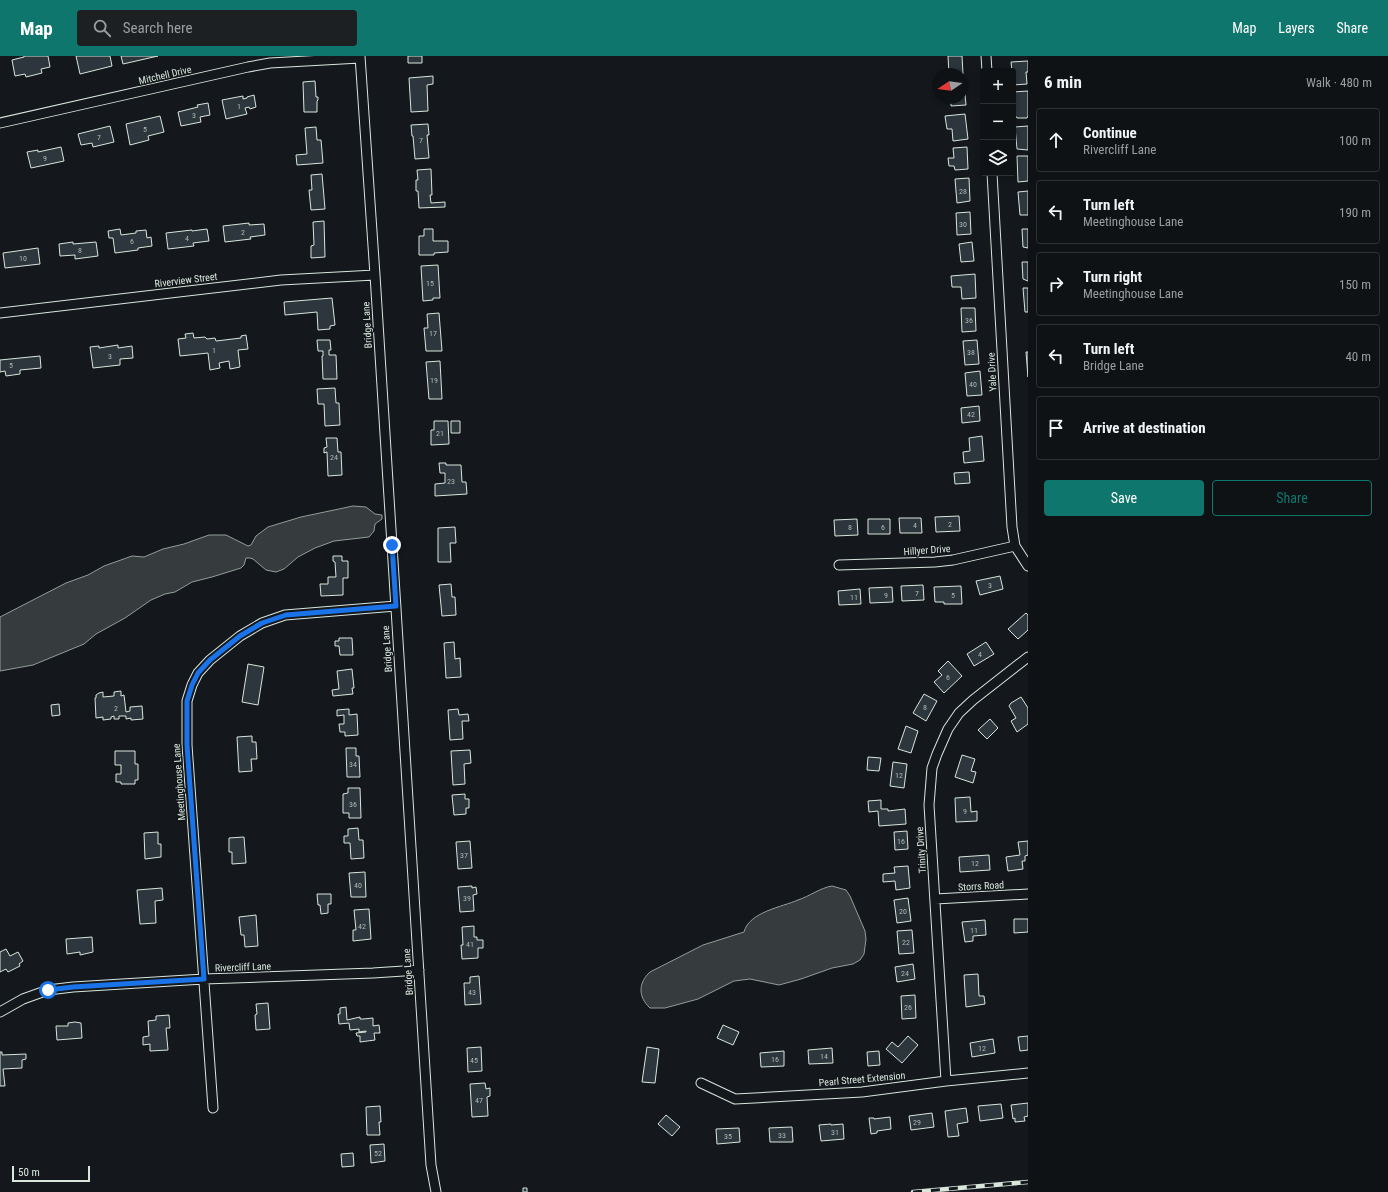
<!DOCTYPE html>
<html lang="en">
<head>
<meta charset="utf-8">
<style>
  :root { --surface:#0f1215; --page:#1d2022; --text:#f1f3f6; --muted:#9b9ea0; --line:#2f3234; --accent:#0f766e }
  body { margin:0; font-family:"Roboto Condensed",sans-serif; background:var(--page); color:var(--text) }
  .controls { position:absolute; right:12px; top:12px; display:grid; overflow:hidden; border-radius:4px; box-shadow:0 2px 6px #0003 }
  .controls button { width:36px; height:36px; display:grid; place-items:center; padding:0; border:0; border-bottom:1px solid var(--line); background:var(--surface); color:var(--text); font:20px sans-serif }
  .compass { position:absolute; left:932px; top:12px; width:36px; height:36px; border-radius:50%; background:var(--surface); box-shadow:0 2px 6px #0003; rotate:257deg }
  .scale { position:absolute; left:12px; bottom:10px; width:78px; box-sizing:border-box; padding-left:4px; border:2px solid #d8e6dc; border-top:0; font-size:11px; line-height:14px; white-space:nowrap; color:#d8e6dc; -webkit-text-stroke:3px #14181c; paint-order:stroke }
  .stop { position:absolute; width:12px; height:12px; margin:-9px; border:3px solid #1a73e8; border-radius:50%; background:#fff }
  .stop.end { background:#1a73e8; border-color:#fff; box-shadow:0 1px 4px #0008 }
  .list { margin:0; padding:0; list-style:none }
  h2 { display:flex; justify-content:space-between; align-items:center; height:52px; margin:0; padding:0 16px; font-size:17px }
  h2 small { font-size:13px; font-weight:400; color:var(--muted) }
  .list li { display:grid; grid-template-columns:26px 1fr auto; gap:12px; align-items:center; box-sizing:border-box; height:64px; margin:0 8px 8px; padding:0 8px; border:1px solid var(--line); border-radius:4px }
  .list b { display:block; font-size:15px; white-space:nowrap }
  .list p { margin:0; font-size:13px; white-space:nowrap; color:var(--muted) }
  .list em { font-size:13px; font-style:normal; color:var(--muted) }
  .actions { display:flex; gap:8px; padding:12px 16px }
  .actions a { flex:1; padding:9px 0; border:1px solid var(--accent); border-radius:4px; text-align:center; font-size:14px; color:var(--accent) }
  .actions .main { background:var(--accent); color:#fff }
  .icon { flex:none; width:22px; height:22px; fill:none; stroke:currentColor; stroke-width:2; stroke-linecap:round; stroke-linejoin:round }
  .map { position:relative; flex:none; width:1028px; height:1136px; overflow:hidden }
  header { display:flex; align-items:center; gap:24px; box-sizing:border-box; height:56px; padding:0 20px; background:var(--accent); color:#fff }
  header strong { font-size:19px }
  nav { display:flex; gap:22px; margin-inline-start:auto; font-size:14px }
  .search { width:280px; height:36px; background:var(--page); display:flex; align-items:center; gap:10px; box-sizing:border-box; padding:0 14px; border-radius:4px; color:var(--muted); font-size:15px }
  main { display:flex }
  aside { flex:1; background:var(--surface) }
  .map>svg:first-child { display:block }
  .water { fill:#363b3e; stroke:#939e99 }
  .building { fill:#2c363c; stroke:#d8e6dc }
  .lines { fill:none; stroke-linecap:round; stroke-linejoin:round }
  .minor-casing { stroke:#d8e6dc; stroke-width:11 }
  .minor { stroke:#14181c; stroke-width:9 }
  .rail-casing { stroke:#d8e6dc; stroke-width:4.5 }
  .rail { stroke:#14181c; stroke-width:3; stroke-dasharray:9; stroke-linecap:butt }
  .route { stroke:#1a73e8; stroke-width:5 }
  .labels { text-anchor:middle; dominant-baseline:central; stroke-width:3; stroke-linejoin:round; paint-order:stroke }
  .number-label { font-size:8px; fill:#adbab4 }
  .street-label { font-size:10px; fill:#d8e6dc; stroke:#14181c }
</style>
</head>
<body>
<header>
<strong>Map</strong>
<div class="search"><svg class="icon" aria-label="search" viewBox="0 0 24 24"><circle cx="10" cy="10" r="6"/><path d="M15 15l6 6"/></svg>Search here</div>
<nav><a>Map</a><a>Layers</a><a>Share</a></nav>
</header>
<main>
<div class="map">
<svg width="1028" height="1136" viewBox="0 0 1028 1136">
  <rect width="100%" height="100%" fill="#14181c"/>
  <!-- water -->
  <path class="water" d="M353,450l13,1 9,7 7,1v4l-7,5 -1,7 -5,6 -35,4 -19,7 -17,9 -14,12 -8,3 -10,-2 -13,-11 -3,-1h-4l-2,7 -3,3 -29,9 -20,5 -17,10 -10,2 -14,6 -26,18 -29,16 -12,10 -51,21 -33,6v-54l66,-34 22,-8 16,-9 28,-10 12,1 19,-8 21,-5 25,-9h17l22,11 3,-1 5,-9 12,-9 33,-10z
    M832,830l14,4 4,6 15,35 1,8 -2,15 -4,6 -7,4 -21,4 -31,11 -22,6 -29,-6 -16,2 -36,18 -33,9h-15c-12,-11 -12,-25 0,-36l53,-27 41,-13c5,-20 38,-25 54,-32 12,-4 22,-12 34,-14z"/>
  <!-- building -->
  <path class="building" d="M24,0h24l2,11 -9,2 1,4 -16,4 -1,-3 -10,2 -3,-16 12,-3z
    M76,0h34l2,10 -32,8z
    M121,0h37l-35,8z
    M408,0h14v7h-14z
    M948,0h14l1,18h-14z
    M1028,5v11h-2l1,12 -14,1v-14h-1l-1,-9z
    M433,20v8l-6,1 1,26 -17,1 -2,-34z
    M315,25l1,16h2v3l-1,1v11h-13l-1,-30z
    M962,27h2l2,22 -15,1v-8h11z
    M1028,35v25l-1,2h-10v-1h-2l-2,-25z
    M254,39l2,12 -6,2 -1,-2 -4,1 2,6 -21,5 -4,-19 21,-4v3l4,-1v-1z
    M208,47l2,12 -10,2 1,5 -20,4 -3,-14 20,-5 -1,-2z
    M965,58l3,25 -15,2 -1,-12h-5l-2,-13z
    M160,60l4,16 -16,4 1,4 -19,5 -4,-21z
    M428,68l1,11h-2l2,23 -14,1 -2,-23h-1l-1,-11z
    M110,70l4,16 -21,5 -1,-4 -11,2 -3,-11z
    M1028,70v24l-11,-1 -2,-22z
    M316,71l1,13h4l2,23 -26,2 -1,-10 11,-1 -2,-26z
    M61,91l3,14 -33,7 -4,-16 11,-2v2z
    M967,91l1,22 -13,1 -1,-4h-5l-1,-8h6l-1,-10z
    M1017,100h11v25l-10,1z
    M431,113l1,26h-2l1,8 14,-1v5l-26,1 -1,-17h-2v-11h2l-1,-10z
    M322,118l3,35 -14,1 -2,-20h3l-1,-15z
    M969,122l1,23 -13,2 -2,-24z
    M1028,135v24h-8l-2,-23z
    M970,156l1,22 -14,1 -1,-22z
    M324,165l1,36 -14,1v-12l3,-1 -1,-23z
    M249,167v2l15,-1 1,11 -15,2 1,2 -26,3 -2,-16z
    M120,173l1,6 15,-2v-2l10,-1 1,8 4,-1 1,9 -14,2v2l-23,3 -2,-15h-4l-1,-7z
    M207,173l2,12 -16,2 1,3 -26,3 -2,-16 26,-3v1z
    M424,173h9v12h15v11l-14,1v2h-15v-19h5z
    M1022,173h6v19l-5,-1z
    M73,186v2l23,-2 2,14 -23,3v-4l-15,1 -1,-12z
    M972,186l2,19 -13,1 -2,-18z
    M38,192l2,16 -35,4 -2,-15z
    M1022,206h6v19l-5,-2z
    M438,209l2,33h-7v2l-10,1 -2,-35z
    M975,218l1,24 -14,1 -1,-12h-9l-1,-11z
    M1023,232h5v24h-3z
    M332,242l3,27 -5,1v3l-12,1 -1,-18 -32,3 -1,-13z
    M961,252h14l1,23 -14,1z
    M439,257l3,38h-16l-2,-23h4l-1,-14z
    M193,277l1,5 11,-1 2,2 8,-1 1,3 25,-3v-2l5,-1 2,14 -10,1 2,17 -10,2 -1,-8 -10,2 1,5 -10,2 -2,-17 -28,3 -2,-17 8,-1 -1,-4z
    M317,284h13l1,10h-2v5h7l1,24h-14l-1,-23h1v-5h-5z
    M977,284l2,24 -14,1 -2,-24z
    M118,289v3l14,-2 1,12 -13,1v6l-27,3 -3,-21 9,-1v2z
    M1026,296h2v25z
    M40,300l1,12 -21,2v4l-14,2 -1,-5 -5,1v-12z
    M440,305l2,38h-13l-3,-37z
    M980,315l2,24 -15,1 -2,-23z
    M335,332l1,15h3l1,22 -15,1 -1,-22h-6l-1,-15z
    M979,350l1,15 -18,2 -1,-15z
    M434,365h14l1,23 -18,1v-15h3z
    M451,365h9v12h-9z
    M982,380l2,25 -20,2 -1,-11 7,-1 -1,-13z
    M326,382h11l1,14h3l1,23 -14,1 -1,-24 -3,1v-5l3,-1z
    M439,407h7v2h15l1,17h4l1,12 -32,2v-12l10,-1v-10h-5z
    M969,416l1,11 -15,1 -1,-11z
    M959,460l1,15 -24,1 -1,-15z
    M899,462h22l1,15h-22z
    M857,463l1,16 -23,1 -1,-16z
    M868,463h22v15h-22z
    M455,471l1,16h-6l1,19h-13v-34z
    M333,500h9v5h6v17h-5v17l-22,1 -1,-12h8v-7h8l-1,-15 -2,-1z
    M1000,520l3,13 -23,6 -4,-14z
    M451,528l1,13h3l1,18 -14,1 -3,-31z
    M923,529l1,15 -22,1 -1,-15z
    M961,530l1,18h-18v-2h-9l-1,-15z
    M892,531l1,15 -23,1 -1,-15z
    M860,533l1,15 -22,1 -1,-14z
    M1026,557l2,2v15l-10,9 -10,-10z
    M339,582h13l1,17h-13l-1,-9h-4v-5h4z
    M454,586l1,17 5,-1 1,19 -15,1 -2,-35z
    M986,586l8,12 -20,12 -7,-12z
    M948,605l14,15 -18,17 -10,-11 8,-7 -4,-4z
    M248,608l16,3 -6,38 -16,-3z
    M352,613l2,19h-2l1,6 -20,2 -1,-6 7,-1 -2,-18z
    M121,635v5l3,-1 2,17 4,-1v-4l12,-1 1,13 -12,1v-2l-5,1v-3h-7v3h-5v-3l-3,1v2l-8,1v-3l-7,1 -1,-20h1v-3l3,-2 4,-1v5l11,-1v-4z
    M924,638l13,7 -11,20 -13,-8z
    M1021,641l7,11v16l-11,8 -6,-11 5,-3 -7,-12 2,-3z
    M59,648l1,11 -8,1 -1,-11z
    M349,653v6l8,-1 1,21 -13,1v-4h-5l-1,-8h5v-9l-7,1v-6z
    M458,653l1,6 9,-1 1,7h-7l1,18 -13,1 -2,-30z
    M990,663l8,9 -11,11 -9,-9z
    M906,670l12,5 -7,22 -13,-4z
    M252,680v6h4l1,17h-6l1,12 -13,1 -2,-35z
    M346,692h10v8h3l1,21h-13z
    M470,694l1,13 -7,1 1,20 -12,1 -2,-34z
    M115,695h20v13h3v16h-3v4h-14v-2h-5v-8h5v-9h-6z
    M962,699l13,4 -4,12 5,1 -3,11 -18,-6z
    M868,701l13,1 -2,13 -12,-1z
    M893,706l14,2 -3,24 -14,-2z
    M348,732h12l1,30h-12v-5h-6v-19l5,-1z
    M465,738v5h4v9h-3v6l-12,1 -2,-20z
    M970,741l1,15 6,-1v10l-21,1 -1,-24z
    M881,744v9h7v2l17,-2 1,15 -27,2 -1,-15 -9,1 -1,-11z
    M358,772l1,12h4l1,18 -13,1 -1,-16h-6v-7h4v-7z
    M907,775l1,18 -13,1 -1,-18z
    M158,776v12h3v13l-16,2 -1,-26z
    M244,781l2,26 -14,1v-12h-3v-14z
    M470,785l2,27 -14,1 -2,-27z
    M1028,785v14l-3,1v5h-3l1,8 -15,2 -2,-14 14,-2 -2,-13z
    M989,799l1,15 -30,2 -1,-15z
    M908,810l2,22 -14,2 -1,-9 -12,1v-8l12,-1 -1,-6z
    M365,816l1,25h-15l-2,-24z
    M472,830v2l4,-1 1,7 -4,1 1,16 -14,1 -2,-25z
    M162,832l1,12 -8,1 1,22 -16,1 -3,-34z
    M317,838h14v10h-3v9l-7,1 -1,-9h-2z
    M908,842l3,23 -14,2 -3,-23z
    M369,853l2,30 -18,2v-11h3l-2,-20z
    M256,859l2,31 -13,1 -1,-12h-3l-2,-18z
    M1014,863h14v13l-14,1z
    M985,864l1,15 -13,1v5l-8,1 -3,-20z
    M474,870v11h3v3h6v8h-5v10l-16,1 -1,-14h2l-1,-18z
    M912,874l2,23 -15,1 -2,-23z
    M92,881l1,15 -13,3v-3l-13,2 -1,-15z
    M6,893l4,7 8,-4 5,9 -4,3 1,2 -12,6 -2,-3 -6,3v-20z
    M913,908l2,15 -18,3 -2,-15z
    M978,918l1,22h5l1,8 -19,3 -2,-32z
    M479,920l2,28 -16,1 -1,-22h6v-6z
    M915,939l1,23 -14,1 -1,-23z
    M268,947l2,26 -14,1 -1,-15 2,-1 -1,-10z
    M346,951l1,13 13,-3v2h3l10,-1v8l6,-1 1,8h-6l1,7 -15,2v-6h-3l-1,-3 10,-1v-1l-7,1v-3l-9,1 -1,-7 -10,1 -1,-10h2v-6z
    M169,959l1,13h-4l2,22 -18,1v-7l-7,1v-8l6,-1 -1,-15 8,-1v-4z
    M75,966l6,1 1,15 -25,2 -1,-14h12v-3z
    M723,969l16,7 -6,13 -16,-7z
    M908,980l10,9 -16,18 -16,-14 6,-7 6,5z
    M1028,980v14l-8,1 -2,-14z
    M993,983l2,14 -23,4 -2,-14z
    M481,991l1,24 -14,1 -1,-24z
    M647,991l12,2 -4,34 -13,-1z
    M832,992l1,15 -24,1 -1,-14z
    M784,995v15l-23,1 -1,-14z
    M879,995l1,14 -12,1 -1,-14z
    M0,996h2v3l24,-1v5l-4,1v8l-19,1 2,17h-5z
    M485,1027l1,6 4,-1v8l-3,1 1,19 -16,1 -2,-33z
    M1028,1047v13l-4,1 1,4 -10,1v-4l-2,1 -2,-14z
    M1001,1048l2,14 -23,3 -2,-15z
    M380,1050l1,16h-2l1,13h-13l-1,-28z
    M966,1052l2,14 -11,2 2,12 -11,1 -3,-26z
    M932,1057l2,14 -23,3 -2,-14z
    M666,1059l14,12 -8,9 -14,-12z
    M890,1061l1,12 -14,2v2l-6,1 -2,-16h5v1z
    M831,1068v1l12,-1 1,15 -23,2 -2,-16z
    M792,1071l1,15h-23l-1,-14z
    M739,1072l1,14 -23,2 -1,-15z
    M384,1088l1,17 -14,2 -1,-18z
    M353,1097l1,13 -12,1 -1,-13z
    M523,1132h4v4h-4z"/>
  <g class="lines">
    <defs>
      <path id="minor" d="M360,0l15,219 56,890 5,27
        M986,0l1,15
        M0,67l248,-56 22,-4 90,-5
        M992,117l20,354 3,19 13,20
        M0,257l281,-33 94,-5
        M839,509l96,-3 18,-2 62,-14
        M935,843l93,-5
        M0,956l23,-13 25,-9 25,-3 131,-8 169,-6 46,-3
        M946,1025l-17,-276 3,-37 5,-14 11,-25 11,-16 14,-13 55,-43
        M701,1027l34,16 127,-7 84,-11 82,-8
        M213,1052l-26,-363v-44l5,-16 6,-12 12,-13 30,-24 22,-13 23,-8 111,-9"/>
    </defs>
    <!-- minor casing -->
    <use href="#minor" class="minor-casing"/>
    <!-- minor -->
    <use href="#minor" class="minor"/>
    <defs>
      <path id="rail" d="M913,1136l115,-10"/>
    </defs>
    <!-- rail casing -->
    <use href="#rail" class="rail-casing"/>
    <!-- rail -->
    <use href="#rail" class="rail"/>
  </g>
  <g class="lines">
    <!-- route -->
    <path class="route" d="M48,934l25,-3 131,-8 -17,-234v-44l5,-16 6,-12 12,-13 30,-24 22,-13 24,-8 110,-9 -4,-61"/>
  </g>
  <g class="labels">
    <!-- number labels -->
    <g class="number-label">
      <text x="239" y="50">1</text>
      <text x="194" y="59">3</text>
      <text x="145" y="73">5</text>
      <text x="99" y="81">7</text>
      <text x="421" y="84">7</text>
      <text x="45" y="102">9</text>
      <text x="963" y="135">28</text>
      <text x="963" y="168">30</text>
      <text x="243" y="176">2</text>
      <text x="187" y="182">4</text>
      <text x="132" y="185">6</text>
      <text x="80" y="194">8</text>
      <text x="23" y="202">10</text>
      <text x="430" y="227">15</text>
      <text x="969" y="264">36</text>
      <text x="433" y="277">17</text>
      <text x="214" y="294">1</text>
      <text x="971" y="296">38</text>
      <text x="110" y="300">3</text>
      <text x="11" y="309">5</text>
      <text x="434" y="324">19</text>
      <text x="973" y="328">40</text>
      <text x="971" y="358">42</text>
      <text x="440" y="377">21</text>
      <text x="334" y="401">24</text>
      <text x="451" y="425">23</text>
      <text x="950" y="468">2</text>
      <text x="915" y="469">4</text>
      <text x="850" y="471">8</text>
      <text x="883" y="471">6</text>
      <text x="990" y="529">3</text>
      <text x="917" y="537">7</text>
      <text x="886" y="539">9</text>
      <text x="953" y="539">5</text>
      <text x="854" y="541">11</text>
      <text x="980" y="598">4</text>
      <text x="948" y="621">6</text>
      <text x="925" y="651">8</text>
      <text x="116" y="652">2</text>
      <text x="353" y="708">34</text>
      <text x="899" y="719">12</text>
      <text x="353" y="748">36</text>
      <text x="965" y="755">9</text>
      <text x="901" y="785">16</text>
      <text x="464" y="799">37</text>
      <text x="975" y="807">12</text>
      <text x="358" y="829">40</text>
      <text x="467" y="842">39</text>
      <text x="903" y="855">20</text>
      <text x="362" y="870">42</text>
      <text x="974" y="874">11</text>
      <text x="906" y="886">22</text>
      <text x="470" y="888">41</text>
      <text x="905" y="917">24</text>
      <text x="472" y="936">43</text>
      <text x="908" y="951">26</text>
      <text x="982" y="992">12</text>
      <text x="824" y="1000">14</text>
      <text x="775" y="1003">16</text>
      <text x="474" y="1004">45</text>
      <text x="479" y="1044">47</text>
      <text x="917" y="1066">29</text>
      <text x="835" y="1076">31</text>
      <text x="782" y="1079">33</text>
      <text x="728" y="1080">35</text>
      <text x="378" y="1097">52</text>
    </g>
    <!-- street labels -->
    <g class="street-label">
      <text transform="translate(165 19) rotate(-13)">Mitchell Drive</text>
      <text transform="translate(186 224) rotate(-7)">Riverview Street</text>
      <text transform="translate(367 269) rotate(-93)">Bridge Lane</text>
      <text transform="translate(992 316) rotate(-93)">Yale Drive</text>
      <text transform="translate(927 494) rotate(-4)">Hillyer Drive</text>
      <text transform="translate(387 593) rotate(-94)">Bridge Lane</text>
      <text transform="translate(179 726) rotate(-94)">Meetinghouse Lane</text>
      <text transform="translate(921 794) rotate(-94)">Trinity Drive</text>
      <text transform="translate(981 830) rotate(-3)">Storrs Road</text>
      <text transform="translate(243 911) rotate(-2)">Rivercliff Lane</text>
      <text transform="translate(408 916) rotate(-94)">Bridge Lane</text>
      <text transform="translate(862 1023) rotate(-5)">Pearl Street Extension</text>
    </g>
  </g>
</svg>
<div class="controls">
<button>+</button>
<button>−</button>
<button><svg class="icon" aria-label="layers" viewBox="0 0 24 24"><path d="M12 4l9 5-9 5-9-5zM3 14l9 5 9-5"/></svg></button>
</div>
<svg class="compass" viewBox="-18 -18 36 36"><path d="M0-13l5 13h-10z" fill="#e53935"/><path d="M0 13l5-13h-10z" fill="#9b9ea0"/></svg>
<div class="scale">50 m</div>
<div class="stop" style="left:48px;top:934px"></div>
<div class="stop end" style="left:392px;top:489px"></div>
</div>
<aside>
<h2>6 min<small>Walk · 480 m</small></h2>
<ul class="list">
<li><svg class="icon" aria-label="ahead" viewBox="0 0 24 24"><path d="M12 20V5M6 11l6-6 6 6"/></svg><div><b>Continue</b><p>Rivercliff Lane</p></div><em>100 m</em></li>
<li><svg class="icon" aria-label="left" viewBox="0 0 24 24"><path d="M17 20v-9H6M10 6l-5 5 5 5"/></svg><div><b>Turn left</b><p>Meetinghouse Lane</p></div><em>190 m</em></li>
<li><svg class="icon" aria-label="right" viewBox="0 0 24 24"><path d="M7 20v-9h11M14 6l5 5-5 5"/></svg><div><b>Turn right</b><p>Meetinghouse Lane</p></div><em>150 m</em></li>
<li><svg class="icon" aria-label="left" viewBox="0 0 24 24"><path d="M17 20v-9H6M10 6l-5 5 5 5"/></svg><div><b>Turn left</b><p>Bridge Lane</p></div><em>40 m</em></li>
<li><svg class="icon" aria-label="arrive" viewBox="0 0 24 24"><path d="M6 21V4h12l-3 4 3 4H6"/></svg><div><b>Arrive at destination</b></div></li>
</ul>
<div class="actions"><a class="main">Save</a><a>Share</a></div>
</aside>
</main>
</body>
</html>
